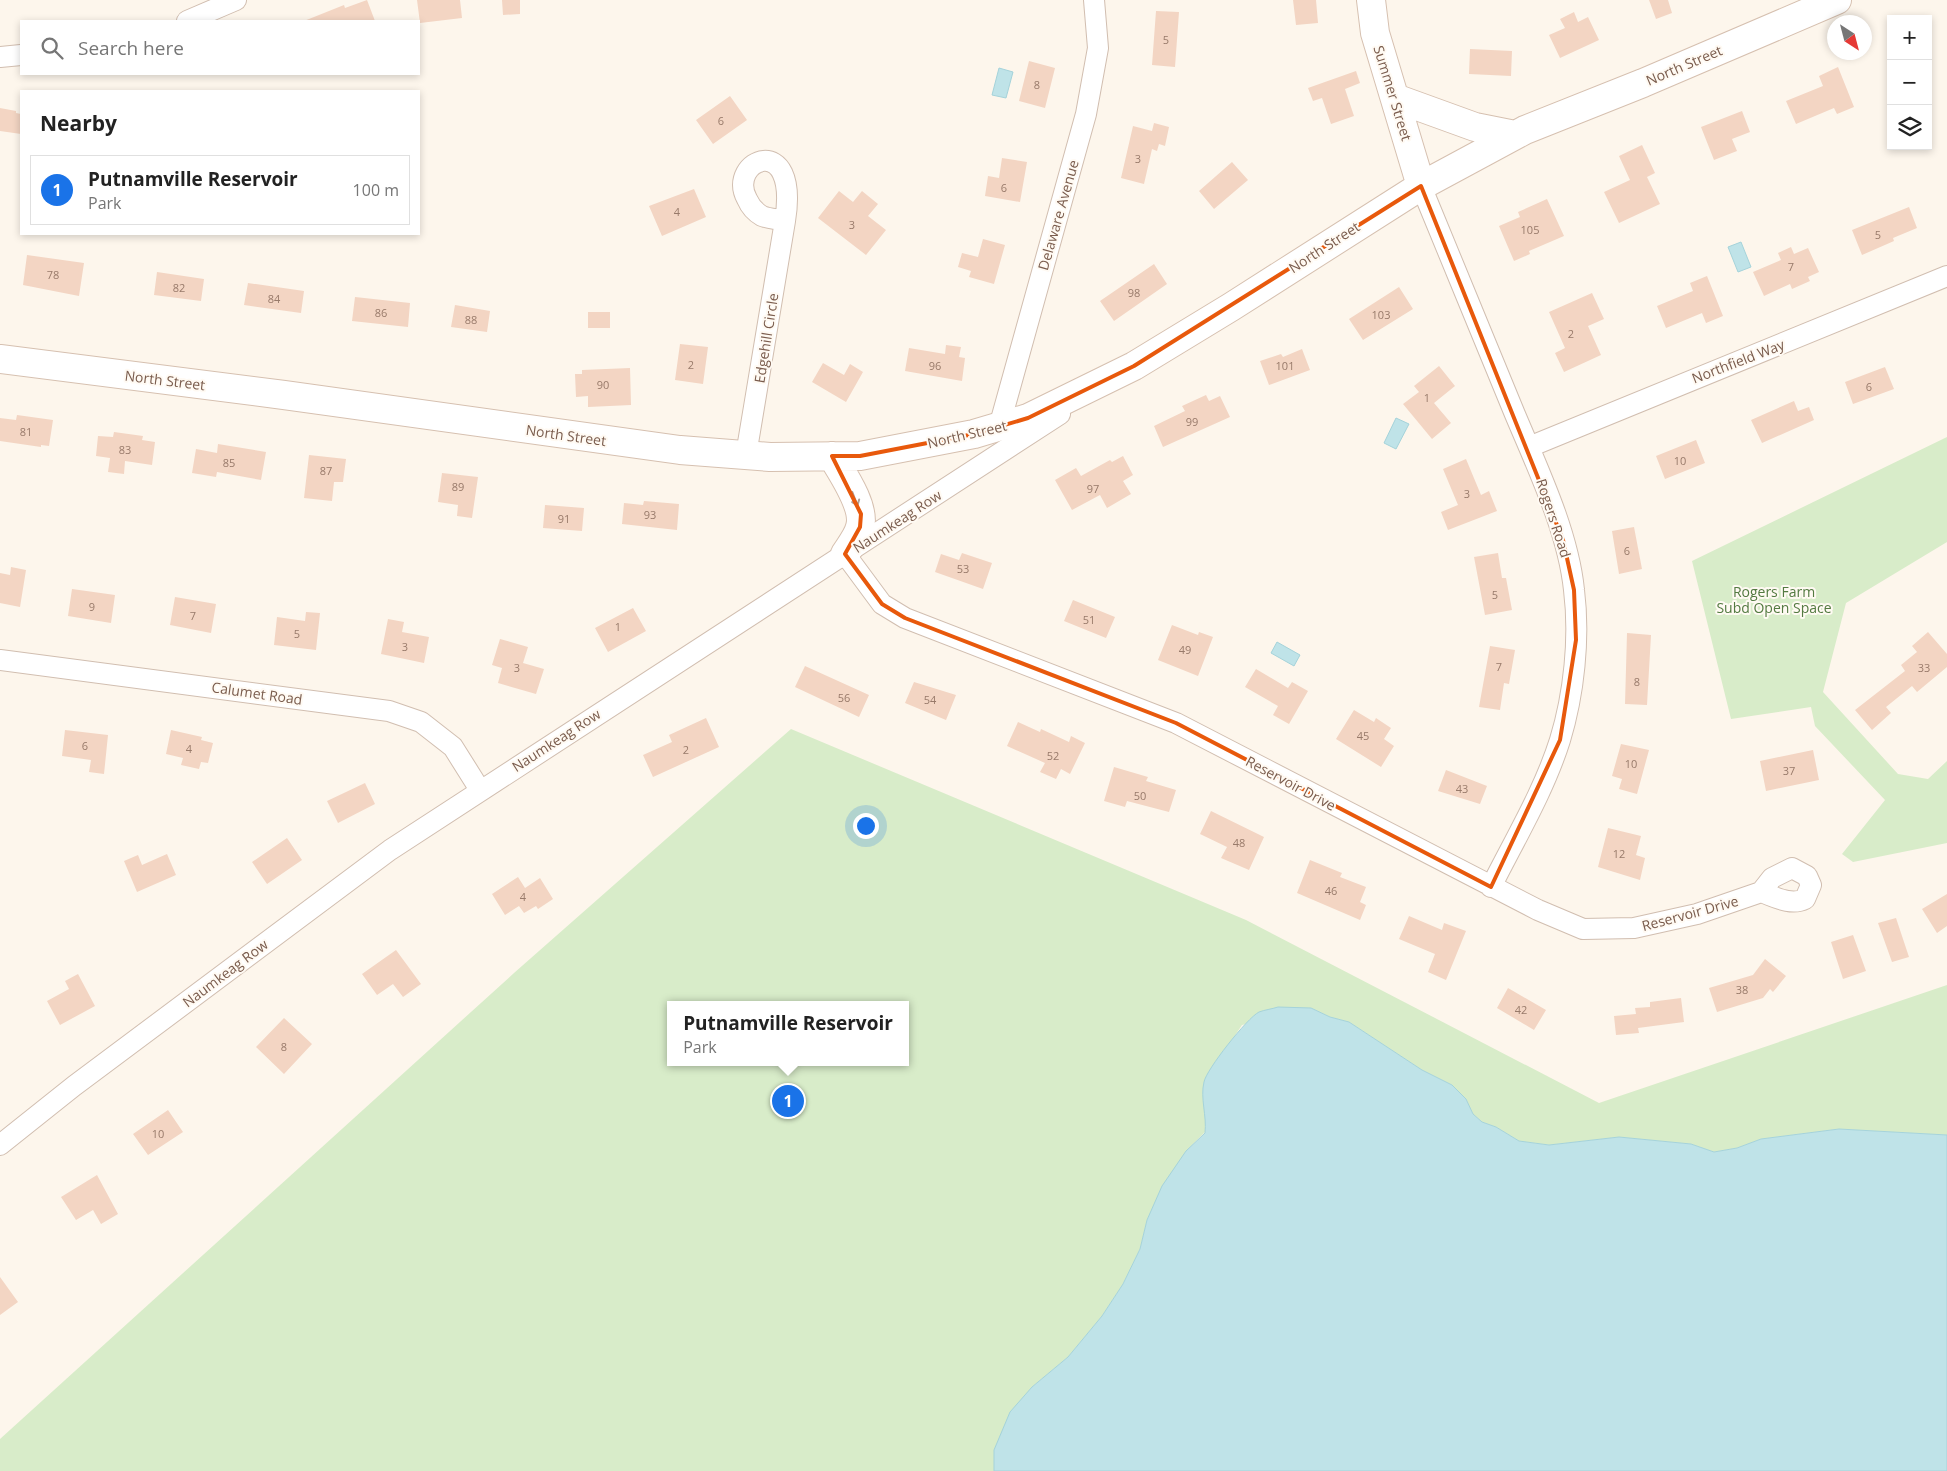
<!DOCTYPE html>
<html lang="en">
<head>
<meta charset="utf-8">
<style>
  :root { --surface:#fff; --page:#f2f2f2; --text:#222; --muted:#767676; --line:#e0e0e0; --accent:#1a73e8 }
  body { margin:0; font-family:"Open Sans",sans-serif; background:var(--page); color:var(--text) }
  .controls { position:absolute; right:15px; top:15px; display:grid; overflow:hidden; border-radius:0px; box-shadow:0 2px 8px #0003 }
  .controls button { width:45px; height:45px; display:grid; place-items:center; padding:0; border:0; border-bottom:1px solid var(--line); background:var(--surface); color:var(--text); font:25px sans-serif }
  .compass { position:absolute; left:1827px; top:15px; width:45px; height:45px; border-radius:50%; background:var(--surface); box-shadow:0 2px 8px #0003; rotate:144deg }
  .you { position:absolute; left:865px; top:825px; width:18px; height:18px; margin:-12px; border:4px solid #fff; border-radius:50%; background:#1a73e8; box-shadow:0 0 0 8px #1a73e833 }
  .badge { display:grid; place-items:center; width:32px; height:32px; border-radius:50%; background:var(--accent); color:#fff; font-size:16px; font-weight:700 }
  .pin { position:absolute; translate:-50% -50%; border:2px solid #fff; box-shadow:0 1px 5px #0006 }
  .popup { position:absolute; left:667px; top:1001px; width:242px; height:65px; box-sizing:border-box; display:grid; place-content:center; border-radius:0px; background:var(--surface); filter:drop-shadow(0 1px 4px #0005); font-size:16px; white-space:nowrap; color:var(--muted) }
  .popup b { font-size:19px; color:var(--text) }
  .popup::after { content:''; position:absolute; left:50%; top:100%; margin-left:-10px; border:10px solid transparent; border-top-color:var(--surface) }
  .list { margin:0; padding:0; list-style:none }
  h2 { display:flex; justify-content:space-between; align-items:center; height:65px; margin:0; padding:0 20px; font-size:21px }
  h2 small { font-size:16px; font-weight:400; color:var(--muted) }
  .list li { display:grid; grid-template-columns:32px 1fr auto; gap:15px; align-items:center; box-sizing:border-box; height:70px; margin:0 10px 10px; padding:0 10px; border:1px solid var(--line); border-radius:0px }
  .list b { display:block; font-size:19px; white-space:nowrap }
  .list p { margin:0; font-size:16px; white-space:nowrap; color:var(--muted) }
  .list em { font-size:16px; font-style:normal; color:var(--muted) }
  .icon { flex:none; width:28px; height:28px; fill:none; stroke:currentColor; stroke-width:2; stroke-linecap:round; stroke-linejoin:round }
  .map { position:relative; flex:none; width:1947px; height:1471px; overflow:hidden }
  .search { position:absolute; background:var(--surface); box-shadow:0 2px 8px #0003; left:20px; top:20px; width:400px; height:55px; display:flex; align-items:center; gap:12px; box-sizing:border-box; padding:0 18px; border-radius:0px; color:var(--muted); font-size:19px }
  .panel { position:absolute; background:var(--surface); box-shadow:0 2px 8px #0003; left:20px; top:90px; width:400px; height:145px; border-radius:0px }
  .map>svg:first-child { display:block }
  .green { fill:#d8ecc9; fill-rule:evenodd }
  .water { fill:#bfe3e8; stroke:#a5d3da }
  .building { fill:#f3d5c3 }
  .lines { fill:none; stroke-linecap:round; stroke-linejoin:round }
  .street-casing { stroke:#d1beb0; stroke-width:22 }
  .secondary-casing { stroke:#d6c0b0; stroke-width:30 }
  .street { stroke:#fff; stroke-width:20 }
  .secondary { stroke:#fff; stroke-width:28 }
  .oneway { stroke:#af9d94 }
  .marked { fill:none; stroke:#e8590c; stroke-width:4; stroke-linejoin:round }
  .labels { text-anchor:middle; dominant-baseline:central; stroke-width:4; stroke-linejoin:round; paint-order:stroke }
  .number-label { font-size:11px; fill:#987a6a }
  .street-label { font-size:14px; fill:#7a5c4d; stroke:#fffaf3 }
  .park-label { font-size:14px; fill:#537a41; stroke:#fffaf3 }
</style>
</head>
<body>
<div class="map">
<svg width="1947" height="1471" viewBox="0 0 1947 1471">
  <rect width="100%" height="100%" fill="#fdf6ec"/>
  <!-- green -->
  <path class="green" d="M1947,437v105l-101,61 -23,89 75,82 30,5 19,-18v82l-94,19 -11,-8 43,-54 -70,-74 -4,-19 -80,12 -39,-158z
    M791,729l455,191 353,183 348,-118v150l-108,-6 -78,10 -24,9 -23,4 -23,-8 -72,-7 -70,8 -30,-4 -23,-14 -14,-5 -9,-8 -7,-15 -14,-14 -30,-15 -73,-48 -19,-5 -19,-9 -69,17 -18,27 -21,41 4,23 -2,16 -19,19 -39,69 -7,29 -17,35 -21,32 -34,41 -36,30 -38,63v21h-994v-32l514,-466zM670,1005h236v57h-236z"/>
  <!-- water -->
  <path class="water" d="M999,68l14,4 -7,26 -14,-3z
    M1741,242l10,25 -13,5 -10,-25z
    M1396,418l13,6 -13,25 -12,-6z
    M1277,642l23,13 -6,11 -23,-13z
    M1278,1007l33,1 19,9 19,5 73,48 30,15 14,14 7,15 9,8 14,5 23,14 30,4 70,-8 72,7 23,8 23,-4 24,-9 78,-10 108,6v336h-953v-21l16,-38 22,-25 36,-30 34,-41 21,-32 17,-35 7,-29 15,-34 24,-35 19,-18c2,-17 -5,-35 -1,-51 2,-12 43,-64 55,-70 5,-2 13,-3 19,-5z"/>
  <!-- building -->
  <path class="building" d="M367,0l8,21h-71l40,-16 1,3z
    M417,0h43l2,18 -42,5z
    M502,0h18v14l-17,1z
    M1293,0h23l2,23 -22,2z
    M1649,0h19l4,13 -16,6z
    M1156,11l23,1 -4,55 -23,-2z
    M1574,12l4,10 10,-5 11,23 -39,18 -11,-23 16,-7 -5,-9z
    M1470,49l42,2 -1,25 -42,-2z
    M1029,61l26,7 -10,40 -26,-7z
    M1838,67l16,40 -17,7 -3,-6 -38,16 -10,-23 37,-15 -4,-10z
    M1356,71l4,12 -15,6 9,27 -23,8 -9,-26 -9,3 -5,-13z
    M730,96l17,24 -34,24 -17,-24z
    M0,108l16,3v2l5,1v20l-21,-3z
    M1742,111l8,21 -18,7 5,12 -23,9 -13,-33z
    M1154,123l15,4 -4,19 -6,-2 -2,7 -5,-2 -8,35 -23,-6 12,-52 19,5z
    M1642,145l13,28 -8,4 13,27 -41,19 -15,-31 26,-12 -11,-24z
    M1002,158l25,4 -7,40 -35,-6 3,-20 11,2z
    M1232,162l16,18 -34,29 -15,-18z
    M694,189l12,28 -44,19 -13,-30z
    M839,191l14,11 9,-11 16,13 -10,12 18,14 -20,25 -48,-37z
    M1547,199l17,37 -35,15 1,3 -16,7 -15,-35 21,-9 -2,-5z
    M1909,207l8,21 -24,10 1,3 -32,14 -10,-25z
    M983,239l22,6 -11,39 -25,-7 2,-6 -13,-4 4,-14 16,4z
    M1791,247l3,7 14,-6 11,24 -11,5 2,4 -18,8 -2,-5 -26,12 -11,-24 28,-12 -3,-7z
    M27,255l57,8 -5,33 -56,-11z
    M1154,264l13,20 -53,37 -14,-20z
    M157,272l47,7 -3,22 -47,-6z
    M1707,276l16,40 -17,7 -4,-10 -36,15 -9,-22 36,-15 -3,-8z
    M248,283l56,8 -3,22 -57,-8z
    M1399,287l14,22 -50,31 -14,-21z
    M1592,293l12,26 -16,7 13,29 -37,17 -9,-19 10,-5 -16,-36z
    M355,297l55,6 -2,24 -56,-6z
    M455,305l35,6 -3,21 -36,-5z
    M588,312h22v16h-22z
    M680,344l28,3 -5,37 -28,-4z
    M946,345l15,2 -2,10 6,1 -3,23 -57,-10 4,-23 36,6z
    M1302,349l8,21 -41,15 -9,-24 21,-7 2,3z
    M823,363l21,12 6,-11 13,8 -17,30 -34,-20z
    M1439,366l16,20 -21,17 17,20 -19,16 -29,-35 16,-12 -5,-6z
    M1885,367l9,22 -41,15 -8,-22z
    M630,368l1,37 -43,2v-11l-12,1 -1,-23h7v-4z
    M1206,395l3,6 11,-5 10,21 -67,30 -9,-21 31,-15 -3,-5z
    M1794,401l4,10 11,-4 5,13 -52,23 -11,-23z
    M17,415l36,5 -4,26 -8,-1v2l-41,-6v-23l16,2z
    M114,432l29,4 -1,4 13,2 -3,23 -27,-4 -1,13 -16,-2 2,-14 -14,-2 2,-20 15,1z
    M1696,440l9,23 -40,16 -9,-23z
    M218,444l48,8 -5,28 -44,-8 -1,5 -24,-4 4,-24 21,4z
    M309,455l37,4 -3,23h-9l-2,19 -28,-3z
    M1123,456l10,19 -10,6 8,13 -24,14 -7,-13 -28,15 -17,-30 21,-12 5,8 29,-16 2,2z
    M1466,459l15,36 8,-4 8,20 -49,19 -7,-18 17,-7 -15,-36z
    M442,473l36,4 -6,41 -15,-2 1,-11 -20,-3z
    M644,501l35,3 -2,26 -55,-6 2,-21 19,2z
    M545,505l39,3 -2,23 -39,-3z
    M1634,527l8,42 -23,5 -7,-43z
    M962,553l30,10 -9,26 -48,-17 6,-18 18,6z
    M1498,553l4,25h4l6,32 -27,5 -11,-58z
    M11,567l15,3 -6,37 -20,-4v-30l10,2z
    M72,589l43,6 -4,28 -43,-7z
    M175,597l41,7 -5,29 -41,-8z
    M1073,600l42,17 -9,21 -42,-17z
    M633,608l13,23 -38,21 -13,-24z
    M306,612l14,1 -4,37 -42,-5 3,-28 28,4z
    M388,619l16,3 -2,10 27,5 -5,26 -43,-9z
    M1172,625l26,10 1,-3 14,5 -15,39 -40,-16z
    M1928,632l19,22v13l-30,25 -5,-6 -26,21 5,6 -19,17 -17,-20 50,-39 -4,-6 16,-13 -5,-6z
    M1627,633l24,2 -4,70 -22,-1z
    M500,639l28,8 -5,16 21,6 -8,25 -38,-11 4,-15 -10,-3z
    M1490,646l25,4 -6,34 -5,-1 -4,27 -21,-3z
    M805,666l64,29 -10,22 -64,-30z
    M1256,669l32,19 4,-6 16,9 -19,33 -16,-9 5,-9 -33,-19z
    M914,682l42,13 -10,25 -41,-17z
    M1354,710l20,12 2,-4 15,10 -7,11 10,7 -13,21 -45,-28z
    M706,718l13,29 -66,30 -10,-22 29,-13 -3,-7z
    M1018,722l22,10 1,-3 28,13 2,-6 14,7 -15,31 -9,-5 -5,10 -16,-7 5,-9 -38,-17z
    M65,730l43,5 -4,39 -15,-2 2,-12 -29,-4z
    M171,730l31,7 -1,3 12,3 -5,20 -7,-1 -2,7 -18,-4 2,-7 -17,-4z
    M1621,744l28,6 -12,44 -18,-5 3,-10 -10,-3z
    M1813,750l6,30 -53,11 -6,-30z
    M1114,767l34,10 -2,4 30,9 -7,22 -42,-11 -2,6 -21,-6z
    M1446,770l41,16 -7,18 -42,-13z
    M365,783l10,21 -37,19 -11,-22z
    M1211,811l53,26 -15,33 -28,-12 6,-11 -27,-13z
    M1608,828l33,8 -5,19 9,3 -5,22 -42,-13z
    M287,838l15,22 -35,24 -15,-22z
    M167,854l9,21 -39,17 -13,-31 14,-6 4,10z
    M1310,860l32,13 -2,4 26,10 -6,15 6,3 -6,15 -63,-27z
    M518,877l7,11 15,-10 13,21 -15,10 -2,-3 -12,7 -5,-7 -14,9 -13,-21z
    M1947,894v32l-10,7 -15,-24z
    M1409,916l33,14 2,-7 22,8 -20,49 -18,-8 7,-18 -36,-15z
    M1896,918l13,39 -17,5 -14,-39z
    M1853,935l13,36 -23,8 -12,-37z
    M396,950l25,34 -18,13 -10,-13 -16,11 -15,-21z
    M1765,959l21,17 -13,16 -3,-3 -7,9 -46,14 -8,-24 44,-13z
    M78,974l17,32 -35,19 -13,-24 22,-12 -4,-8z
    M1508,988l38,22 -12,20 -37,-22z
    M1681,998l3,24 -46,6 1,5 -23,2 -2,-19 22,-2 -1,-6 15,-1v-5z
    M284,1018l28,26 -28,30 -28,-27z
    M168,1110l15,22 -35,23 -15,-21z
    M97,1175l21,39 -17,10 -8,-14 -17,10 -15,-23z
    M0,1277l18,25 -18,13z"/>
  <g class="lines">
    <defs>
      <path id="street" d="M187,21l49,-21
        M0,57l21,-2
        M1421,186c31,75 62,151 93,226 23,55 54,119 60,178 6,48 0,104 -14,150 -16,51 -45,99 -69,147
        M999,427l87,-313 12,-66 -4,-48
        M1529,447l418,-171
        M746,455l39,-234c15,-92 -59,-61 -38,-22 3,7 8,13 15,17 7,3 16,3 23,5
        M845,554l37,50 23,14 271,105 362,187 45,19 51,-1 63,-14 64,-22 11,-14 20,-10 15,8 4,9 -6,14c-14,7 -30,-2 -44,-7
        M0,660l389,51 32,11 32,25 27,43
        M0,1145l74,-59 316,-236 670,-436"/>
      <path id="secondary" d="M1371,0l4,33 46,153
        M1395,98l80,29 40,8
        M0,359l284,36 396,55 90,7 90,-1 114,-22 54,-16 106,-52 97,-59 190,-121 104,-56 118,-47 194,-83
        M832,456c10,17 34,51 28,71 -2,9 -10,19 -15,27"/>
    </defs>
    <!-- street casing -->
    <use href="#street" class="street-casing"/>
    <!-- secondary casing -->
    <use href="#secondary" class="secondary-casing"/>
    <!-- street -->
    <use href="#street" class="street"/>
    <!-- secondary -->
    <use href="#secondary" class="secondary"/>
  </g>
  <!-- one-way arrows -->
  <defs><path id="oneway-shaft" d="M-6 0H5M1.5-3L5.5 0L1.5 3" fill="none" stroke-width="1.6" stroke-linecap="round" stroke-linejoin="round" transform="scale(1.25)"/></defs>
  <use class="oneway" href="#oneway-shaft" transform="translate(855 499) rotate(69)"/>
  <!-- marked area -->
  <path class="marked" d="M1421,186l142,354 11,50 2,50 -16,100 -69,147 -315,-164 -271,-105 -23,-14 -37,-50 15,-27 1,-13 -29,-58h28l114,-22 54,-16 106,-52z"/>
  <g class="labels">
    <!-- number labels -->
    <g class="number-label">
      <text x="1166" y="39">5</text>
      <text x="1037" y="84">8</text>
      <text x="721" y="120">6</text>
      <text x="1138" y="158">3</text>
      <text x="1004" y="187">6</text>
      <text x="677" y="211">4</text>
      <text x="852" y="224">3</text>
      <text x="1530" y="229">105</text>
      <text x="1878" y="234">5</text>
      <text x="1791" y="266">7</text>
      <text x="53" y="274">78</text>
      <text x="179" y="287">82</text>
      <text x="1134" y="292">98</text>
      <text x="274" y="298">84</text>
      <text x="381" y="312">86</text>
      <text x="1381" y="314">103</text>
      <text x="471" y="319">88</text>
      <text x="1571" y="333">2</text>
      <text x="691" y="364">2</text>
      <text x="935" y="365">96</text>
      <text x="1285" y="365">101</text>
      <text x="603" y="384">90</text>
      <text x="1869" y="386">6</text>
      <text x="1427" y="397">1</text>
      <text x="1192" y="421">99</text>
      <text x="26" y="431">81</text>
      <text x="125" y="449">83</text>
      <text x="1680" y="460">10</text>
      <text x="229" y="462">85</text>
      <text x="326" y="470">87</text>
      <text x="458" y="486">89</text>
      <text x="1093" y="488">97</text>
      <text x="1467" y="493">3</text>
      <text x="650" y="514">93</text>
      <text x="564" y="518">91</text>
      <text x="1627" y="550">6</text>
      <text x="963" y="568">53</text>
      <text x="1495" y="594">5</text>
      <text x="92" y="606">9</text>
      <text x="193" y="615">7</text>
      <text x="1089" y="619">51</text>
      <text x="618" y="626">1</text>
      <text x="297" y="633">5</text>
      <text x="405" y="646">3</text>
      <text x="1185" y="649">49</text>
      <text x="1499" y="666">7</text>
      <text x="517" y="667">3</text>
      <text x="1924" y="667">33</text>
      <text x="1637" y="681">8</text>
      <text x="844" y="697">56</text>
      <text x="930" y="699">54</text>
      <text x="1363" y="735">45</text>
      <text x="85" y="745">6</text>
      <text x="189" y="748">4</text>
      <text x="686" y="749">2</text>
      <text x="1053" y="755">52</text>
      <text x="1631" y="763">10</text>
      <text x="1789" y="770">37</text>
      <text x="1462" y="788">43</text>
      <text x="1140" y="795">50</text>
      <text x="1239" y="842">48</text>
      <text x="1619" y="853">12</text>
      <text x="1331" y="890">46</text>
      <text x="523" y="896">4</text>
      <text x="1742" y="989">38</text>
      <text x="1521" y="1009">42</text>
      <text x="284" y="1046">8</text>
      <text x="158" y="1133">10</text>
    </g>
    <!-- street labels -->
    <g class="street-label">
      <text transform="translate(1684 65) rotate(-23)">North Street</text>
      <text transform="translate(1393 93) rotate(73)">Summer Street</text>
      <text transform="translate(1058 215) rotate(-74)">Delaware Avenue</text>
      <text transform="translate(1324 247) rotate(-33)">North Street</text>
      <text transform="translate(766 338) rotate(-81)">Edgehill Circle</text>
      <text transform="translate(1738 361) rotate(-21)">Northfield Way</text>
      <text transform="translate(165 380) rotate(7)">North Street</text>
      <text transform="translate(967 434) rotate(-13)">North Street</text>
      <text transform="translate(566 435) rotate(8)">North Street</text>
      <text transform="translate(1554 518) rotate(72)">Rogers Road</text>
      <text transform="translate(897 521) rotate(-33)">Naumkeag Row</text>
      <text transform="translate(257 693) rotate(8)">Calumet Road</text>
      <text transform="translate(556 740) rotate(-33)">Naumkeag Row</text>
      <text transform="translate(1291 783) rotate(28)">Reservoir Drive</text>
      <text transform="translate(1690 913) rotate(-15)">Reservoir Drive</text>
      <text transform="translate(225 973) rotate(-37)">Naumkeag Row</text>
    </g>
    <!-- park labels -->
    <g class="park-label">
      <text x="1774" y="591">Rogers Farm<tspan x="1774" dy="16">Subd Open Space</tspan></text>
    </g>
  </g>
</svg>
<div class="controls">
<button>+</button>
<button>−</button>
<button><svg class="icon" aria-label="layers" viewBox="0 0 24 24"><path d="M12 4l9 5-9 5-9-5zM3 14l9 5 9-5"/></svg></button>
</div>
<svg class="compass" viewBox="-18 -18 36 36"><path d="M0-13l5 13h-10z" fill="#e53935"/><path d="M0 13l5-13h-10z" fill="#767676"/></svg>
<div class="you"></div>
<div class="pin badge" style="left:788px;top:1101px">1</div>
<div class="popup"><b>Putnamville Reservoir</b>Park</div>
<div class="search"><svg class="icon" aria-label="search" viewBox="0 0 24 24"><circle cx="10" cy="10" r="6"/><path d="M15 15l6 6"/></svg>Search here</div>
<section class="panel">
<h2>Nearby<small></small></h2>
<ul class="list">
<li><span class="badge">1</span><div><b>Putnamville Reservoir</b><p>Park</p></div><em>100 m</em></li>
</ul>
</section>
</div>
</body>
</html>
